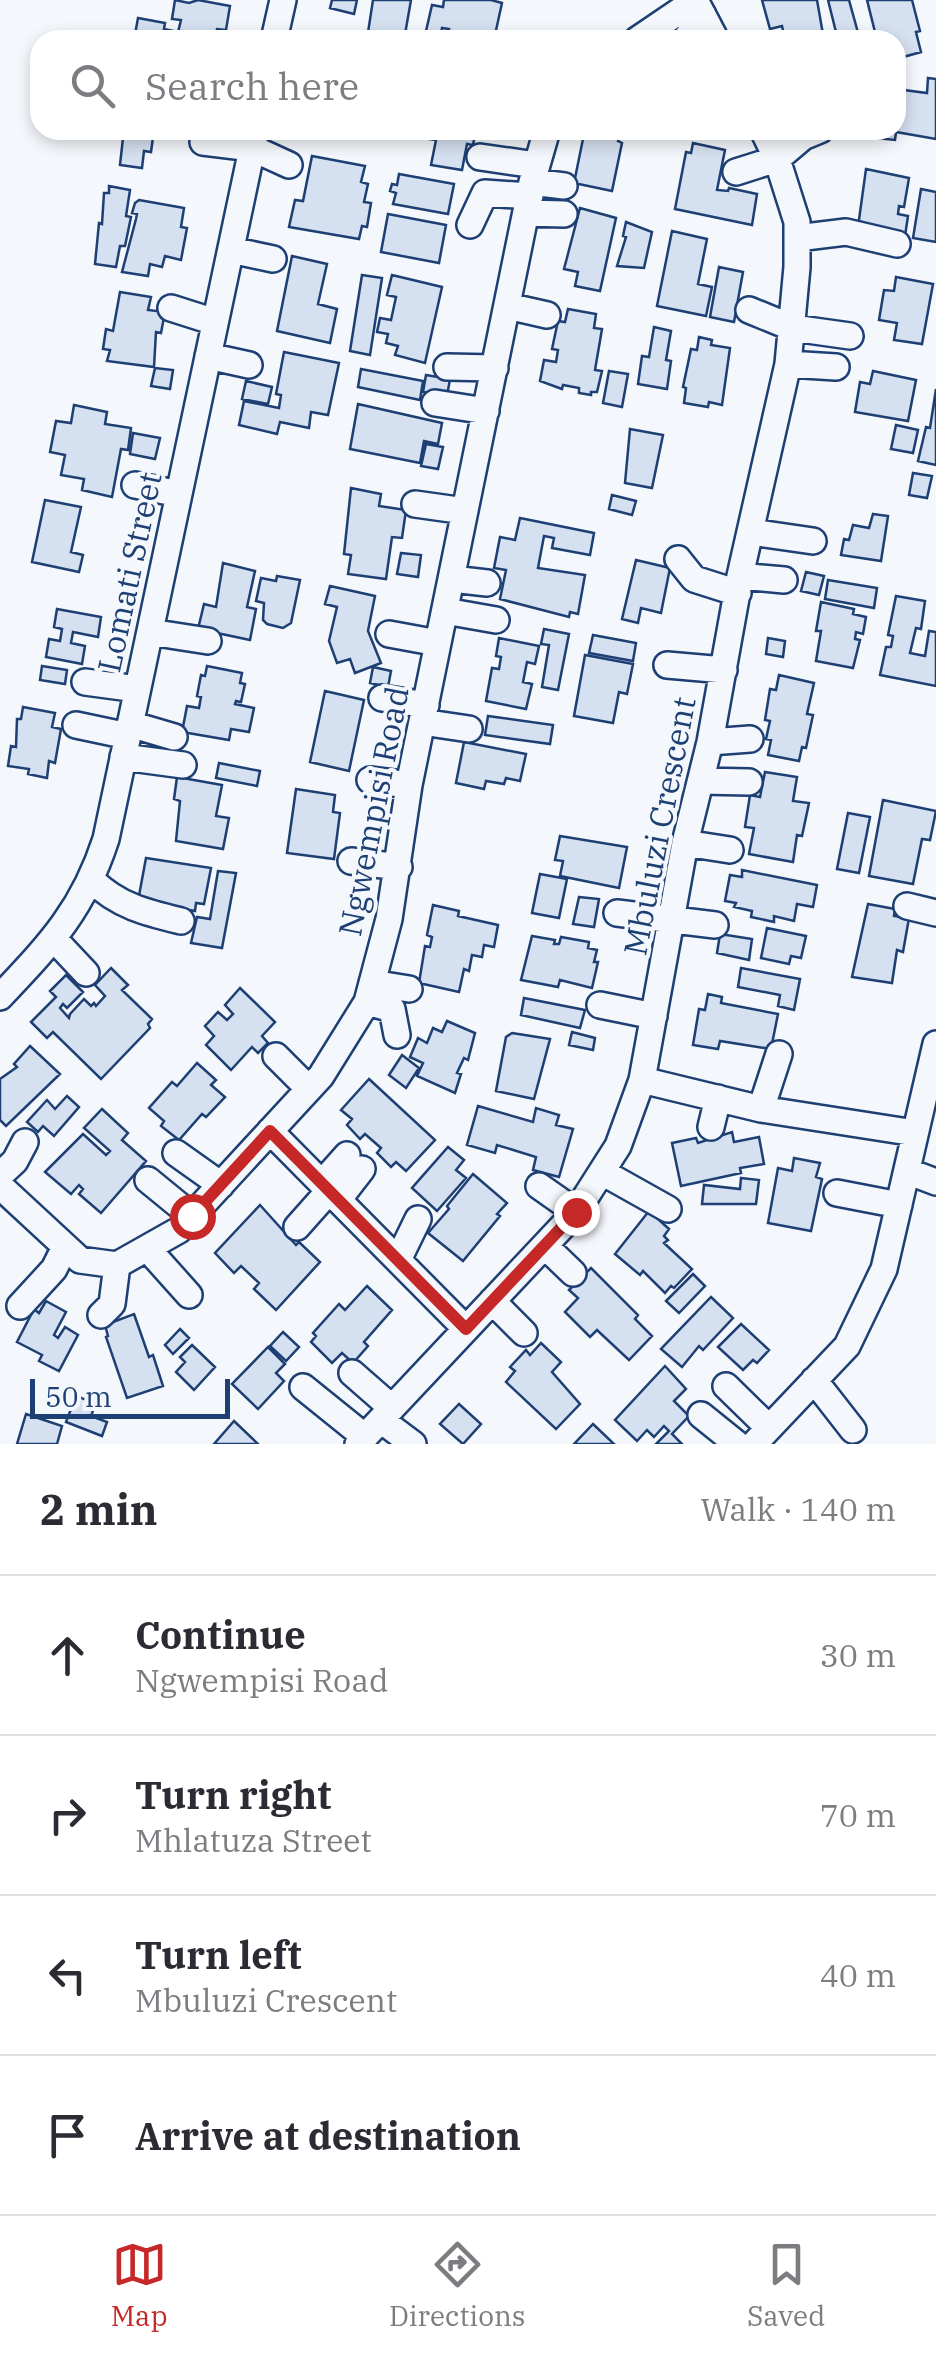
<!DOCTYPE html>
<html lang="en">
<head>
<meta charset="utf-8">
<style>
  :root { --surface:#fff; --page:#f7f7f7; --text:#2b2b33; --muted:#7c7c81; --line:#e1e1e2; --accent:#c62828 }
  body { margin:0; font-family:"IBM Plex Serif",serif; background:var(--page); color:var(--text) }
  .scale { position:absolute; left:30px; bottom:25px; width:200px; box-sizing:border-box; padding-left:10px; border:5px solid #1d3f73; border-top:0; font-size:28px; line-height:35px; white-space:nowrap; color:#1d3f73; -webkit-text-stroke:8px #f4f7fb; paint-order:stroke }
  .stop { position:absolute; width:30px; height:30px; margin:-22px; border:8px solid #c62828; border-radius:50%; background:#fff }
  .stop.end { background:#c62828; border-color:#fff; box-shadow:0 2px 10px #0008 }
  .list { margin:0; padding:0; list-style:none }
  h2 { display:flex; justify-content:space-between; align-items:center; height:130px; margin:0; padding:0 40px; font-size:42px }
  h2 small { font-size:32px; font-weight:400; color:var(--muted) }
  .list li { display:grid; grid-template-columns:65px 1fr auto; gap:30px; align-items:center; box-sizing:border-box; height:160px; padding:0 40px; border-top:2px solid var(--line) }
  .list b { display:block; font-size:38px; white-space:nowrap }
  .list p { margin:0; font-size:32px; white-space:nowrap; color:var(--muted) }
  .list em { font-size:32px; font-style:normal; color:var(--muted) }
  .icon { flex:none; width:55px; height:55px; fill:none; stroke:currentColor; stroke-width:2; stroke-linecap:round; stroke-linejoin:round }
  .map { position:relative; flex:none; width:936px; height:1444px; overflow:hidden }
  .search { position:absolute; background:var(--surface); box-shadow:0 5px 15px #0003; left:30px; right:30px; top:30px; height:110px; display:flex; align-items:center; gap:25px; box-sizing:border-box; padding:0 35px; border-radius:30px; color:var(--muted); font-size:38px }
  .sheet { height:770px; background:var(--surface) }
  nav { display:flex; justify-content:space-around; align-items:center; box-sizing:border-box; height:140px; border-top:2px solid var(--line); background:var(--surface); font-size:28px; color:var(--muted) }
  nav a { display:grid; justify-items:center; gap:5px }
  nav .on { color:var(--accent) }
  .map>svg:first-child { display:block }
  .building { fill:#d5e0f0; stroke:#1d3f73; stroke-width:2.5 }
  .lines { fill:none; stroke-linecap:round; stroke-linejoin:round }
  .minor-casing { stroke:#1d3f73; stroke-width:30 }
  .minor { stroke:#f4f7fb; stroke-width:25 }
  .route { stroke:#c62828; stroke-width:12 }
  .labels { text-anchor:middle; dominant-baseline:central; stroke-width:8; stroke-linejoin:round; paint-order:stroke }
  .street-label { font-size:32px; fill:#1d3f73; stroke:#f4f7fb }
</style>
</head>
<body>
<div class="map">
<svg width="936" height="1444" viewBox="0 0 936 1444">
  <rect width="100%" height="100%" fill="#f4f7fb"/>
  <!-- building -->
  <path class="building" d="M175,0l14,3 9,-3 32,6 -4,24 -9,-1 -2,11h-81l4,-22 27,5 -1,6 14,3 3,-12 -9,-1z
    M332,0h25l-3,14 -24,-6z
    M373,0h38l-7,40 -37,-1z
    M444,0h47l11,3 -7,32 -11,-3 -2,8h-40l1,-7h5l1,-4 -7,-1 -1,7 -15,-4 6,-26 11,2z
    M762,0h55l7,40h-39l-3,-14 -12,3z
    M828,0h21l11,40h-22z
    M867,0h45l8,31 -4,1 5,20 -25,7v-19h-19z
    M928,78l8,1v60l-40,-7 -1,8 -30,-3 1,-7h30v-41l31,4z
    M119,130h35l-3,22 -7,-1 -2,17 -22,-3 3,-27h-5z
    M423,130h61l-1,6 -8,-2 -2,11 -6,-1 -5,26 -31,-5 5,-25 -14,-2z
    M589,130h32l-3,11 4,2 -10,48 -38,-8 10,-49 4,2z
    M693,143l32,7 -8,40 11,1 1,-3 28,6 -5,31 -77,-16 11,-57 5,1z
    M312,156l53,10 -4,16 7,2 -4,18 7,1 -4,24 -5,-1 -3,13 -70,-12 6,-27 8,1z
    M866,169l43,9 -5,29 -5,-1 -1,8 10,2 -3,20 -47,-9z
    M399,174l55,10 -6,30 -55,-10 3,-11 -6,-2 2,-7 5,1z
    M109,186l21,4 -4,26 5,1 -6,29h-5l-4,21 -21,-3 4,-41 3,1 2,-31h5z
    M921,189l15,3v50l-23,-4z
    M139,200l45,8 -3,19 6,1 -6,32 -16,-4 -3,11 -12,-3 -2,12 -26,-4 14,-53 1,-5 -5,-1 3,-10z
    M580,208l36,10 -16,73 -25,-5 3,-14 -14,-3z
    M388,214l58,11 -7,38 -58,-11z
    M626,222l26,10 -8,36 -27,-2 9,-29 -3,-1z
    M672,231l35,8 -9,45 14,3 -6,29 -49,-10z
    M292,256l35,8 -9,40 19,5 -7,34 -53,-12z
    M719,267l24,5 -9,50 -24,-5z
    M362,275l20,3 -12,77 -20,-4z
    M392,275l50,12 -17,76 -30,-8 3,-9 -12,-3 2,-9 -11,-2 3,-14 11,2 5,-23 -9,-2z
    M896,277l37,7 -11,60 -28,-4 3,-17 -18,-3 5,-30 10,1z
    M120,292l31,5 -3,13 17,2 -4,21 -5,-1 -2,35 -47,-6 3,-11 -7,-1 3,-20 7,2z
    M568,309l28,5 -2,14 8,1 -7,41 7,1 -5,21h-6v3l-12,-2v-5l-16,-3 -1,4 -22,-8 4,-21 12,2 2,-12 -6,-1 6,-28 7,1z
    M654,327l17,4 -5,29 5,1 -4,28 -29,-5 4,-28 7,1z
    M699,337l13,3 -1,5 19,3 -8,57 -13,-3 -1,5 -24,-4 2,-15 -3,-1 8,-38 6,1z
    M284,352l55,11 -11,52 -17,-3 -2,16 -29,-6 -3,12 -38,-9 5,-24 35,7 2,-13 -5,-1z
    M155,368l18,2 -3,19 -19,-3z
    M361,369l62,12 -3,19 -62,-13z
    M609,371l19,3 -6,33 -19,-4z
    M873,371l43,9 -8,41 -53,-9 5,-30 10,2z
    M426,375l24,4 -3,17 -24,-4z
    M246,381l26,6 -4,17 -26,-5z
    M936,389v76l-18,-4 8,-34 4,1z
    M358,404l84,19 -4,21 -14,-3 -4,22 -70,-14z
    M74,405l33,7 -2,12 26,4 -3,22 -7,-1 -9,48 -30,-7 2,-11 -23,-4 4,-20 -15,-3 6,-31 15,2z
    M896,425l22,5 -5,23 -22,-4z
    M630,429l33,6 -11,53 -27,-5z
    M133,433l27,5 -5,21 -25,-5z
    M426,444l17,3 -5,22 -17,-3z
    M913,473l19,3 -5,22 -18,-3z
    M351,488l30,6 -2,12 27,4 -4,28 -10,-1 -6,42 -38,-5 3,-19 -7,-1z
    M612,495l24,6 -4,14 -23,-6z
    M45,500l36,7 -10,45 12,3 -4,17 -47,-10z
    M873,514l15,2 -7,45 -40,-6 3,-16 5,1 4,-15 16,3z
    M520,518l74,15 -4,22 -38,-7 2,-10 -10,-2 -6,32 47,7 -7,39 -8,-2 -1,5 -69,-18 6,-29 -12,-2 6,-31 15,3z
    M401,553l20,2 -3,22 -21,-3z
    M636,560l34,8 -9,45 -20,-5 -3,15 -16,-4z
    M223,563l32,8 -8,36 9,2 -6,31 -52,-11 6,-25 12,3z
    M806,572l18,4 -5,19 -18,-4z
    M277,576l23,4 -9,43 -8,5 -16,-4 -4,-4 1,-17 -8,-2 5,-23 15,3z
    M828,580l49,8 -3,20 -49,-9z
    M330,586l45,10 -7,35 13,32 -26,10 -5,-14 -13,4 -8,-22 8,-34 -12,-3z
    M896,596l29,5 -4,28 -5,-1 -6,25 15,3 4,-25 7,1v54l-56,-11 6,-28h5l2,-11 -5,-1z
    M821,602l33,7 -1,5 13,3 -3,17 -7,-2 -1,7 5,1 -7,28 -37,-7 5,-30h-5z
    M57,609l44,8 -3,20 -25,-5 -2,11 14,3 -3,18 -36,-7 3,-18 11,2 2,-12 -8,-2z
    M544,629l25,5 -11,56 -16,-3 7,-42 -8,-1z
    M593,635l43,8 -3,18 -44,-8z
    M499,638l40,8 -4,18 -8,-2 -4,20 9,2 -6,25 -40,-8 6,-33 7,1 2,-12 -5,-1z
    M768,638l17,3 -2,16 -17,-3z
    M585,655l48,9 -6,30 -8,-2 -6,31 -39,-7z
    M42,666l25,4 -2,14 -25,-4z
    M207,666l35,7 -2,10 5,1 -4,18 -5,-1 -1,3 19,4 -5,24 -18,-3 -2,11 -47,-8 5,-26 12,2 2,-11 -4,-1 4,-21 4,1z
    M373,667l18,4 -3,16 -18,-4z
    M779,675l35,8 -7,31 6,1 -7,33 -4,-1 -3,14 -31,-6 3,-15 -5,-1 4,-18 -5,-1 5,-31 6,1z
    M325,691l39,9 -15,71 -39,-9z
    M23,707l32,6 -3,14 9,2 -6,34 -6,-2 -2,17 -19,-4 1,-5 -21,-3 3,-20 5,1 1,-28h4z
    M488,716l65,9 -3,19 -65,-9z
    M464,742l62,12 -6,27 -14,-3 -2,6 -18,-3 -2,8 -28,-6z
    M219,763l41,8 -3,15 -41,-8z
    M765,772l32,5 -4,24 16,2 -7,33 -5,-1 -4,27 -44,-8 5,-26 -9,-1 5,-32 10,2z
    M177,777l45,8 -6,31 13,2 -6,31 -47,-8 4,-40 -6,-2z
    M296,789l39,6 -2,17 7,1 -6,46 -47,-6z
    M883,800l53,11 -6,29 -8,-1 -9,45 -44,-8z
    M848,813l22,4 -11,56 -22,-4z
    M560,836l67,11 -8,41 -59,-12 3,-15 -8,-1z
    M146,858l65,10 -7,36 -8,-1 -1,8 -57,-10z
    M742,870l75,15 -4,22 -16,-3 -3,17 -20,-5v6l-23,-5 1,-6 -18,-4 2,-4 -11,-2 5,-26 12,2z
    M218,871l18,2 -14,75 -31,-5 6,-26 13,2z
    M540,874l27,5 -8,39 -27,-5z
    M579,897l20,2 -5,28 -21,-3z
    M868,904l27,5 -1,7 15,2 -6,34 -6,-2 -5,33 -40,-6z
    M433,905l26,6 -1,5 40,9 -4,22 -10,-2 -2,12 -10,-2 -3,16 -5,-2 -5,23 -40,-9 6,-37 5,1 2,-10 -5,-2z
    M767,928l39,8 -5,22 -10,-2 -2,8 -28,-6z
    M720,934l32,5 -3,21 -32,-7z
    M532,936l23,4 -1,4h5l2,-7 28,5 -1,6 9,2 -3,12h4l-6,26 -32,-8 -2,7 -37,-7z
    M111,968l17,17 -6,5 30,29 -4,5 2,4 -49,51 -48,-47 -6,6 -16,-16 25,-25 -6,-6 16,-16 17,17 -16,16 -4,-4 -3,4 9,10 1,-4 14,-15 7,7 3,-3 2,3 9,-10 -10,-11z
    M741,968l59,11 -6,31 -16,-4 2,-11 -42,-8z
    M240,988l35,34 -13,14 6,7 -10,10 -6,-6 -21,23 -25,-25 8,-9 -9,-10 13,-14 9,8 6,-6 -8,-9z
    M708,994l14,3 -1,6 57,11 -7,35 -51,-8 -2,8 -25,-4 6,-36 6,1z
    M524,998l61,12 -5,18 -59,-13z
    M447,1021l28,12 -7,27 -4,-2 -7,15 4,1 -6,19 -38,-17 6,-13 -13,-6 8,-19 9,5 6,-15 9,4z
    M572,1032l23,6 -2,12 -24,-5z
    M512,1033l38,6 -16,60 -38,-8 10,-54z
    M30,1046l30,28 -54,52 -6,-6v-41l17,-12 -3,-3z
    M402,1055l17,13 -13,20 -17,-13z
    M197,1063l19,17 -5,5 14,12 -19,20 -4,-3 -23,26 -18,-14 3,-5 -15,-13 23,-26 5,4z
    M369,1079l66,61 -29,31 -10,-9 -5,5 -14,-14 4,-5 -16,-14 -5,5 -13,-14 5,-6 -11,-9z
    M67,1096l12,11 -25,29 -11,-10 -5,6 -11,-10 20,-22 8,9z
    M478,1106l55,16 3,-14 23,7 -3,10 17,4 -14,48 -26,-7 3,-13 -39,-12 -2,8 -28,-8z
    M102,1109l26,24 -6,7 24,21 -45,52 -22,-19 4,-5 -4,-4 -8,9 -26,-22 38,-38 23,21 4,-4 -26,-23z
    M732,1132l2,10 25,-5 5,27 -24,4 1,5 -60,13 -9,-43 24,-5 2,5z
    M448,1147l16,13 -8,10 10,8 -29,33 -25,-23z
    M794,1158l26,5 -4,14 6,2 -11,52 -43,-8 10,-55 14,3z
    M473,1174l34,29 -10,11 3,2 -37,45 -35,-28 21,-24 -2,-3z
    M741,1178l18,2 -3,24h-54l2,-19 36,4z
    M260,1205l36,40 3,-3 21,20 -44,48 -22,-21 5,-6 -18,-17 -7,7 -19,-20z
    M649,1211l20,18 -5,7 4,4 -4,3 28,26 -18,19 -3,-2 -6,7 -22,-22 -3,4 -25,-21z
    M591,1268l47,47 -3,4 17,17 -23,24 -32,-30 -7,7 -25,-25 13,-14 -9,-8z
    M693,1274l12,12 -26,27 -13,-12z
    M367,1286l25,24 -28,32 4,4 -15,17 -11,-10 -10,10 -21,-21 5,-6 -3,-3 26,-29 6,6z
    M711,1297l22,21 -30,32 -4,-4 -17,21 -21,-18z
    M46,1301l20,11 -12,23 4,3 7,-11 13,8 -19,36 -20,-10 3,-6 -25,-13 17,-33 5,4z
    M134,1314l15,43 4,-2 10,31 -36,12 -21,-61 2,-1 -3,-11z
    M741,1324l28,26 -12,13 -4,-3 -10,10 -25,-23z
    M180,1329l9,9 -16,16 -8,-9z
    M283,1332l16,15 -13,14 -16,-15z
    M541,1343l20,19 -9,10 28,32 -24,25 -50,-47 9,-11 -5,-4 16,-17 4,5z
    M192,1345l23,22 -21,23 -18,-18 9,-10 -5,-5z
    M268,1347l17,17 -9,9 8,8 -26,28 -26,-25z
    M665,1366l21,23 -12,12 15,15 -17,18 10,10h-26l13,-13 -5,-5 -10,11 -7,-7 -10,11 -22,-21z
    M76,1396l20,7 -5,13 16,6 -5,14 -36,-14z
    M459,1404l22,20 -18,20 -23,-20z
    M26,1414l36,12 -5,18h-40z
    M234,1421l24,23h-44z
    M593,1424l21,20h-40z"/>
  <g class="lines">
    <defs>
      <path id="minor" d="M695,0l21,40
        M274,40l9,-40
        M637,40l59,-40
        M685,40l18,-25
        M203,142l49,6 37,17
        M480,157l56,8
        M736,172l41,-13 26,-22 17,-7
        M532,182l32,4
        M526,213l38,1
        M470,225l15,-32 45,3
        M797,238l49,-6 51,12
        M231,250l42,9
        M507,306l40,9
        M171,308l44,14
        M749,310l44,18 57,8
        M208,356l41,9
        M788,364l48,3
        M447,367l48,1
        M435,403l51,8
        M135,485l44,9
        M415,504l50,7
        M751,532l62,9
        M678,559l16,20 44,14
        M740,576l44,4
        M452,579l35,4
        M445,611l51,9
        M150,632l58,9
        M389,634l49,9
        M667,665l57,5
        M85,682l52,7
        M382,698l44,7
        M422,722l47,7
        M130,724l44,13
        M76,725l52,11
        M710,742l40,-3
        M123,757l60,8
        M370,780l39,5
        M701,781l48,1
        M685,843l45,7
        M351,861l48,6
        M93,881c25,25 55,32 88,40
        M907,906l29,7
        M617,913l98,12
        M54,939l32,34
        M372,983l37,6
        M0,997c50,-53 83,-87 106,-158l150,-709
        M367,1002l25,7 5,26
        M600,1005l54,11
        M276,1056l33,33
        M642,1080l119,29 154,24
        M761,1109l18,-55
        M711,1127l7,-29
        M270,1131l196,198
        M176,1153l45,32
        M907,1171l29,11
        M602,1172l66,37
        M0,1175l15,-14 10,-19
        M148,1180l44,36
        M322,1183l25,-28
        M0,1186l80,74 37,5 62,-35 142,-154 46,-74 22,-83 20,-134 123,-603 15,-52
        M539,1186l37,26
        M837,1193l62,12
        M338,1200l24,-31
        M297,1227l32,-36
        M545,1246l28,27
        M147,1248l42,47
        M398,1260l20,-41
        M492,1301l32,32
        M20,1306l34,-37 11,-22
        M101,1315l11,-11 5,-39
        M352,1373l40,35
        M814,1380l39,50
        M726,1386l43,42
        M303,1387l62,50
        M701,1415l36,29
        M381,1420l32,24
        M358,1444l218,-232 42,-66 24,-66 43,-237 25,-101 30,-166 48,-212 9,-97v-45l-20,-63 -14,-29
        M754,1444l93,-98 37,-77 52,-225"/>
    </defs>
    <!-- minor casing -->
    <use href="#minor" class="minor-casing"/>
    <!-- minor -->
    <use href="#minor" class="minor"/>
  </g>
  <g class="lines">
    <!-- route -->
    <path class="route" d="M192,1216l78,-85 196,198 110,-117"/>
  </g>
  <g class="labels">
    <!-- street labels -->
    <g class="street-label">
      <text transform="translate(129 572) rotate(-78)">Lomati Street</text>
      <text transform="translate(373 811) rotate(-79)">Ngwempisi Road</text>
      <text transform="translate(659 826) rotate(-79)">Mbuluzi Crescent</text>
    </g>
  </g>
</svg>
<div class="scale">50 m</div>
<div class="stop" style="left:192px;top:1216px"></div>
<div class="stop end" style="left:576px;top:1212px"></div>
<div class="search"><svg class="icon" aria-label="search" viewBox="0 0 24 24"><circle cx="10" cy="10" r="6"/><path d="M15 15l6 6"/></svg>Search here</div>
</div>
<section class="sheet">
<h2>2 min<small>Walk · 140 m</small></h2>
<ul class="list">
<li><svg class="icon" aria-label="ahead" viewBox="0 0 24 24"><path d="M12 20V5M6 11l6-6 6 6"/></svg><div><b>Continue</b><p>Ngwempisi Road</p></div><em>30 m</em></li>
<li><svg class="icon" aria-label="right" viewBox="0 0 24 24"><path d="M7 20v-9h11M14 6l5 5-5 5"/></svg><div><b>Turn right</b><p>Mhlatuza Street</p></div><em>70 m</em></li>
<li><svg class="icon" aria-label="left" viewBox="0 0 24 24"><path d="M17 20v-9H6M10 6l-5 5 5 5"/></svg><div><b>Turn left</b><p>Mbuluzi Crescent</p></div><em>40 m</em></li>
<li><svg class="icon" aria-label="arrive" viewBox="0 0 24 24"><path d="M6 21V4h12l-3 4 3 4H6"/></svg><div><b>Arrive at destination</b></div></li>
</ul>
</section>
<nav>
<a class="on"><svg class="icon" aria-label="map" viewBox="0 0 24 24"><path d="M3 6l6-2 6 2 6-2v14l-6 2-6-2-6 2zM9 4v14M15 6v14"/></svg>Map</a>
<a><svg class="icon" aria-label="directions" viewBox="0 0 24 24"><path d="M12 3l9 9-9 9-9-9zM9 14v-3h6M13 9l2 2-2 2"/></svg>Directions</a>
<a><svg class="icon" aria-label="saved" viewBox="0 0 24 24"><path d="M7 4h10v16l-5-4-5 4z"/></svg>Saved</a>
</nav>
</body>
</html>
